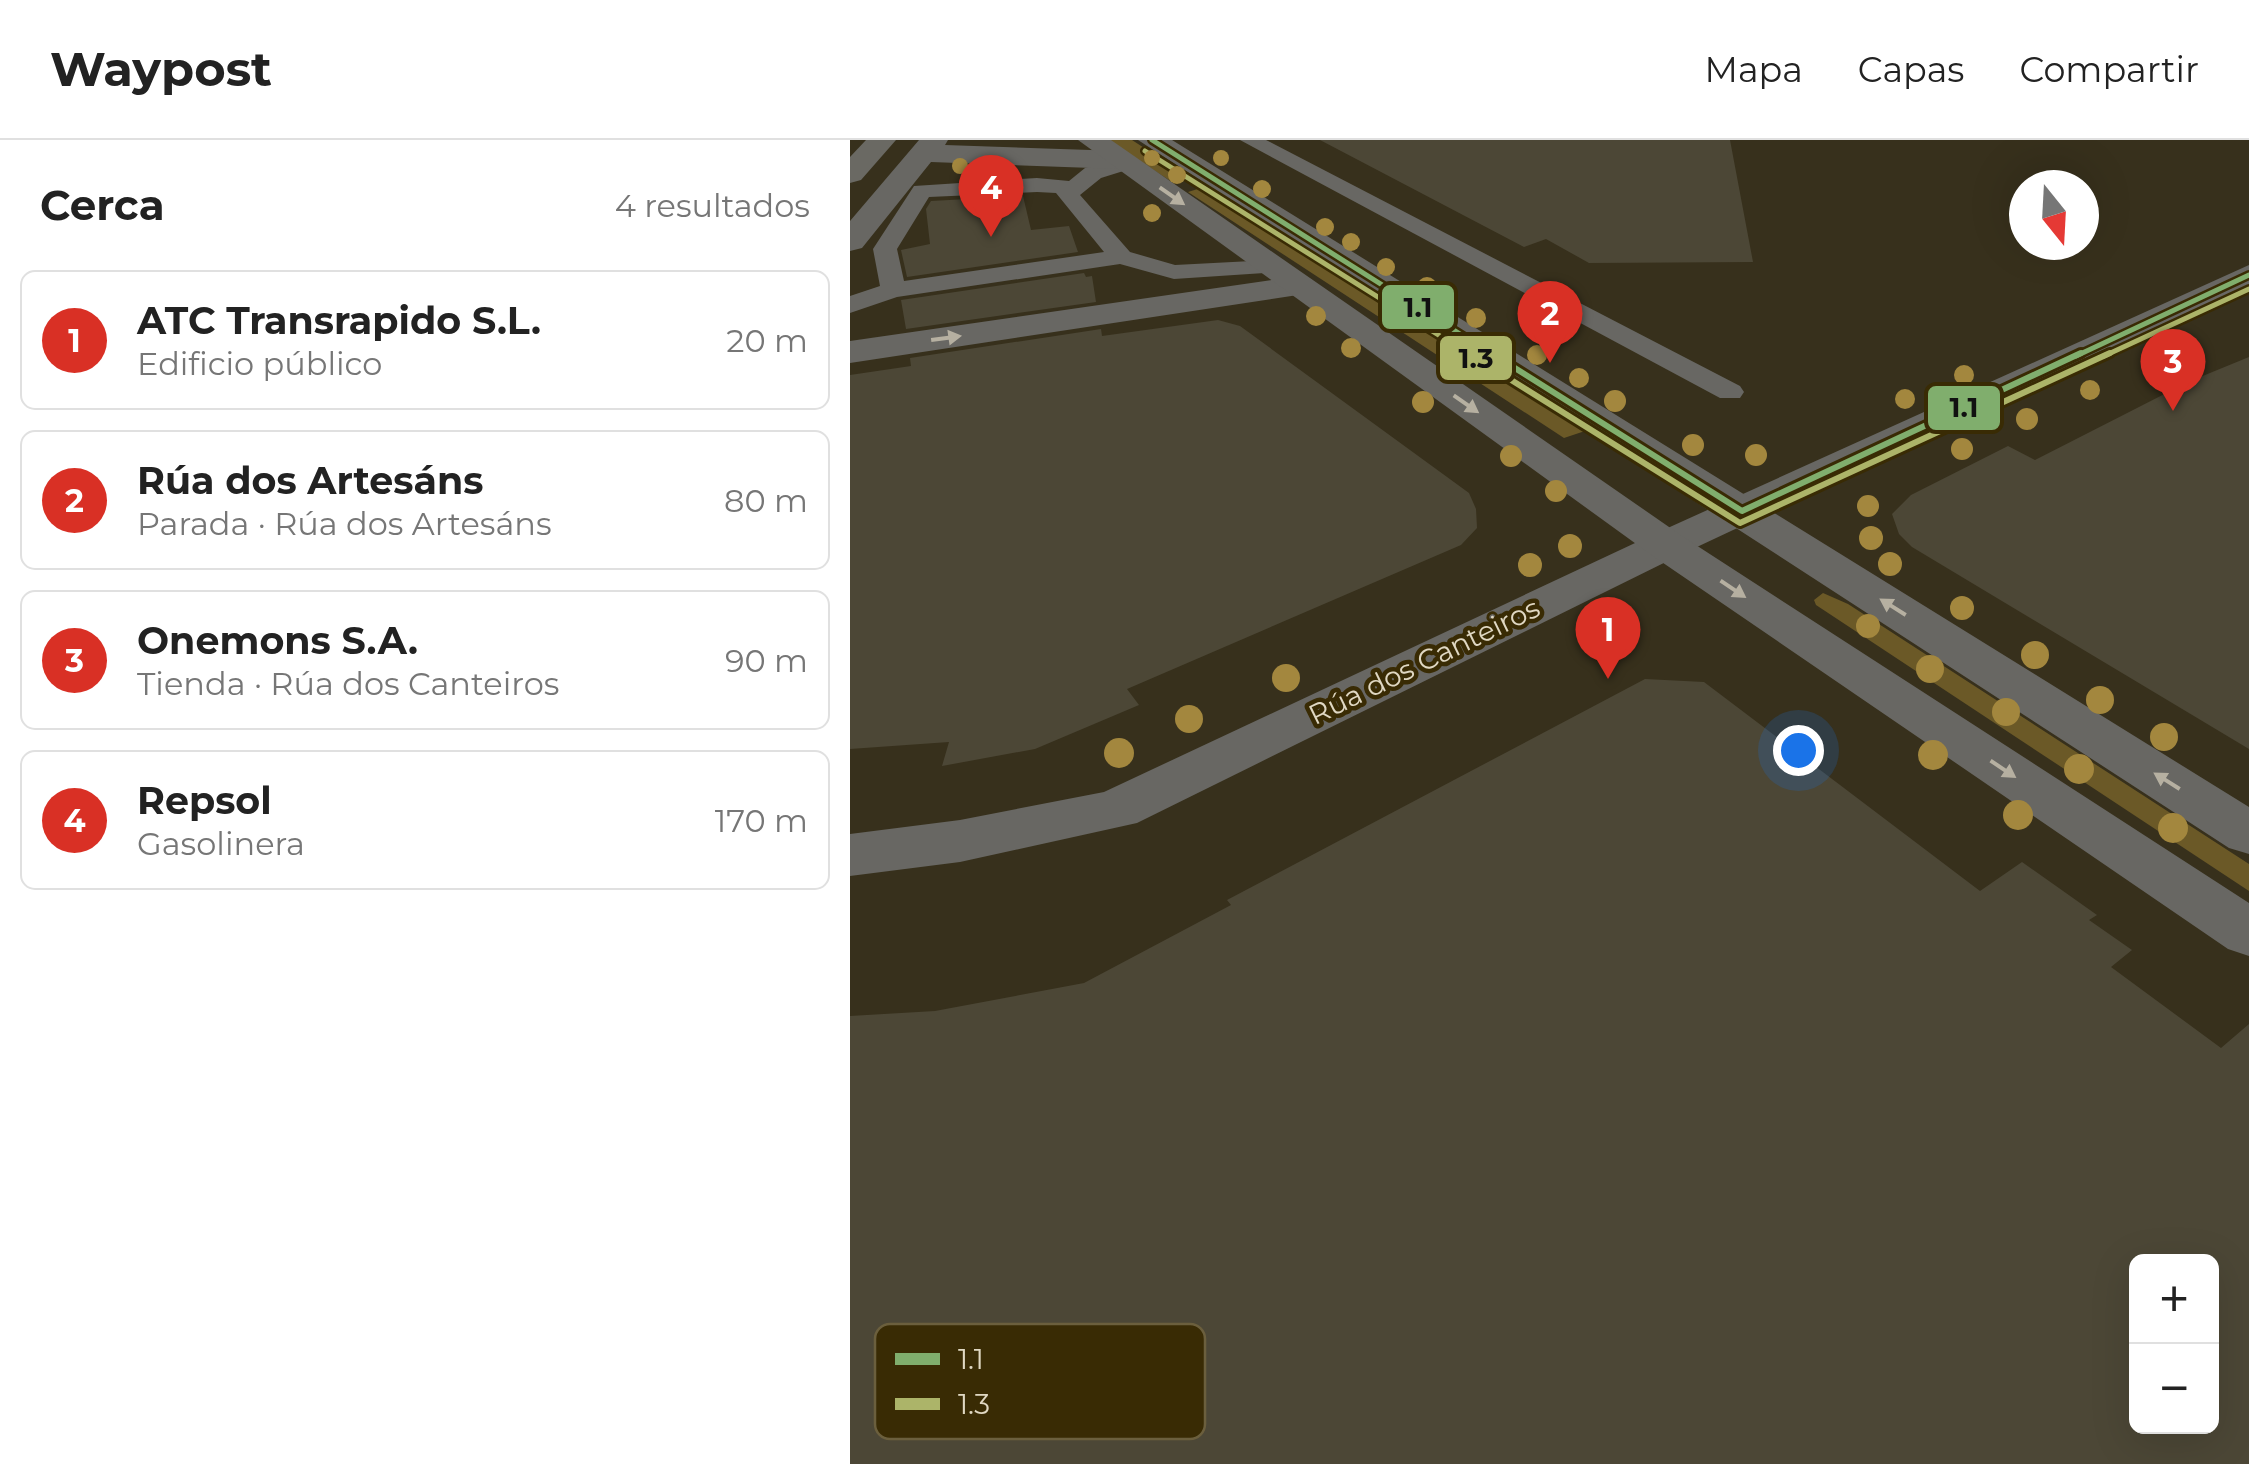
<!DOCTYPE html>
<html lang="es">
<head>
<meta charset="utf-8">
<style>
  :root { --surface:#fff; --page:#f2f2f2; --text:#222; --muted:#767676; --line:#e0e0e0; --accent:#d93025 }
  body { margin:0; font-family:Montserrat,sans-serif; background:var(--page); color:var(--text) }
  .controls { position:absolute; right:30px; bottom:30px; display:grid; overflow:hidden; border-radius:15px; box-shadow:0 10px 40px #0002 }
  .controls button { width:90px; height:90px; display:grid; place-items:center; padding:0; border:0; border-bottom:2px solid var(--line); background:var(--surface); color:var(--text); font:50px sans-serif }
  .compass { position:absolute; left:1159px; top:30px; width:90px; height:90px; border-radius:50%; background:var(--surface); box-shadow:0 10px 40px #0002; rotate:162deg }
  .you { position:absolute; left:948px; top:610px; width:35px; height:35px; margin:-25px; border:8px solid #fff; border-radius:50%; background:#1a73e8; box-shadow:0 0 0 15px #1a73e833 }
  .badge { display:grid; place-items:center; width:65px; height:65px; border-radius:50%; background:var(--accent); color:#fff; font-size:32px; font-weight:700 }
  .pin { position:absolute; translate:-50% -82px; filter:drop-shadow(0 2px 5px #0008) }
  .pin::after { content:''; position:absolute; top:52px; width:35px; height:30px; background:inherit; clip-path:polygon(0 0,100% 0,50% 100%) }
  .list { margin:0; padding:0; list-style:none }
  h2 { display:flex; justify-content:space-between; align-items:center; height:130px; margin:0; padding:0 40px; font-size:42px }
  h2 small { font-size:32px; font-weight:400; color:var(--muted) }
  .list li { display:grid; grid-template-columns:65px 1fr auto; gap:30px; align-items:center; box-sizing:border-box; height:140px; margin:0 20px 20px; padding:0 20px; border:2px solid var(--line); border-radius:15px }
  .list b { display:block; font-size:38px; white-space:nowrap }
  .list p { margin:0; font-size:32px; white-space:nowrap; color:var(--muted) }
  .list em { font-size:32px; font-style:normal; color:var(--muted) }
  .map { position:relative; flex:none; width:1399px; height:1324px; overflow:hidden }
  header { display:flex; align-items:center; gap:60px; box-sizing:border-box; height:140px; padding:0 50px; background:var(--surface); border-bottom:2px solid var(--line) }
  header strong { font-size:48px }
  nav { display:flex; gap:55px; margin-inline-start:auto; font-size:35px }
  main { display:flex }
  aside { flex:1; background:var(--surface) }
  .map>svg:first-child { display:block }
  .green { fill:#6b5927 }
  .building { fill:#4c4736; fill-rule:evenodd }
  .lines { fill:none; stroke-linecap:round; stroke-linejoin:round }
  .service { fill:#686763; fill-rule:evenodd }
  .minor { fill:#686763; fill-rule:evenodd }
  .tertiary { fill:#686763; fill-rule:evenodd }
  .secondary { fill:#6a6963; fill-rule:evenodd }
  .bus-1-far1-casing { stroke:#392b04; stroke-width:10 }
  .bus-1-casing { stroke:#392b04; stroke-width:12 }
  .bus-2-far1-casing { stroke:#392b04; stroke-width:10 }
  .bus-2-casing { stroke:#392b04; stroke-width:12 }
  .bus-1-far1 { stroke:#80ae6d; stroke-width:5 }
  .bus-1 { stroke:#80ae6d; stroke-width:6 }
  .bus-2-far1 { stroke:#acb469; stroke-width:5 }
  .bus-2 { stroke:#acb469; stroke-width:6 }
  .tree { fill:#a3873e }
  .oneway { fill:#b6b0a1 }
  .labels { text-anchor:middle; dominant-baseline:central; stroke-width:9; stroke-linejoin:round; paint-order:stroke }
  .street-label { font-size:28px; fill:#e0d8c3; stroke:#392b04 }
  .key { fill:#392b04; stroke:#6b5f3d; stroke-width:2.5 }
  .key-label { font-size:28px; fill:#e0d8c3 }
  .line-badge { stroke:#392b04; stroke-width:4 }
  .pale-badge-label { font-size:28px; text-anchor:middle; font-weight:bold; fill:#111 }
</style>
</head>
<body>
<header>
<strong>Waypost</strong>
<nav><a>Mapa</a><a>Capas</a><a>Compartir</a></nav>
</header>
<main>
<aside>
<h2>Cerca<small>4 resultados</small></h2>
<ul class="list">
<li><span class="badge">1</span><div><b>ATC Transrapido S.L.</b><p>Edificio público</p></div><em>20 m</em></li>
<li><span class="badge">2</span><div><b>Rúa dos Artesáns</b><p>Parada · Rúa dos Artesáns</p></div><em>80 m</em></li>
<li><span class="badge">3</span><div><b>Onemons S.A.</b><p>Tienda · Rúa dos Canteiros</p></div><em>90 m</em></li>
<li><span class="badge">4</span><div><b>Repsol</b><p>Gasolinera</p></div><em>170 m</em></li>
</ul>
</aside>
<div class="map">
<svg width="1399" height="1324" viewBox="0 0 1399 1324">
  <rect width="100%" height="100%" fill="#37301c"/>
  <!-- green -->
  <path class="green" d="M258,0h24l58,38 -18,4z
    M354,47l381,244 -21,7 -376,-246z
    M973,453l25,11 401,260v27l-433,-286 -2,-5z"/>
  <!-- building -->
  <path class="building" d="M470,0h410l23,122 -164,1 -43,-24 -22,8z
    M173,56l8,34 38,-4 9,26 -171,25 -6,-27 29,-6 -4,-35 5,-8z
    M234,133l2,4 6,-1 4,26 -190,27 -5,-29z
    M368,180l22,6 229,167 7,16 1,19 -16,17 -334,144 12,16 -104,44 -93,17 7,-24 -99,7v-374l61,-9 -1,-8 191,-29 1,7z
    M1399,217v392l-337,-202 -13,-13 -7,-20 19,-19 97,-49 27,14 153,-78z
    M795,539l59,3 276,209 42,-29 75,53 -8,5 43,30 -21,17 110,81 28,-24v440h-1399v-448l85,-5 149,-28 147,-78 -4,-5zM1286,1122h76v164h-76z"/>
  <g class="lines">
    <!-- service -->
    <path class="service" d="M390,0h26l474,246 4,6 -4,6h-20z
      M275,17l11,6 -3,5 -32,10 -21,17 50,57 45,13 96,-5 12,7 -3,5 -106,7 -54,-15 -223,33 -47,16v-17l30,-10 -7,-37 41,-63 123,-8 32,3 16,-13zM187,52l19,1 48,59 -200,29 -7,-32 32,-52z"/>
    <!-- minor -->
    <path class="minor" d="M69,0h29l-3,5 175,6 10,3 5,6 -5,6 -10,3 -189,-7 -69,86 -12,3v-30z
      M1399,125v23l-567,266 -545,269 -177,39 -110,14v-42l110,-14 144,-28 546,-256z
      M449,136l12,3 5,7 -5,7 -461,70v-22z"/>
    <!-- tertiary -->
    <path class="tertiary" d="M228,0h33l571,396 567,367v53l-21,-7 -578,-395z
      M288,0h34l1077,667v47l-20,-6z"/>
    <!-- secondary -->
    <path class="secondary" d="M16,0h30l-35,40 -11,3v-26z"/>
    <defs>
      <path id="bus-1-far1" d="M302,0l343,216
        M1226,216l173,-81"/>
      <path id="bus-1" d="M641,213l251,158 339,-158"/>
      <path id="bus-2-far1" d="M295,11l327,205
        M1254,216l145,-67"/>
      <path id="bus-2" d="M618,213l272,170 370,-170"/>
    </defs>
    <!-- bus-1-far1 casing -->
    <use href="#bus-1-far1" class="bus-1-far1-casing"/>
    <!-- bus-1 casing -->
    <use href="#bus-1" class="bus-1-casing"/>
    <!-- bus-2-far1 casing -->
    <use href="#bus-2-far1" class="bus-2-far1-casing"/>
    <!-- bus-2 casing -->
    <use href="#bus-2" class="bus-2-casing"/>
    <!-- bus-1-far1 -->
    <use href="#bus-1-far1" class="bus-1-far1"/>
    <!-- bus-1 -->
    <use href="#bus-1" class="bus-1"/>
    <!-- bus-2-far1 -->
    <use href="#bus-2-far1" class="bus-2-far1"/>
    <!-- bus-2 -->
    <use href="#bus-2" class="bus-2"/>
  </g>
  <!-- trees -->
  <g class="tree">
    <circle cx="302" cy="18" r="8"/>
    <circle cx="371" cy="18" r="8"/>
    <circle cx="110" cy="26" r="8"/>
    <circle cx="327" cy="35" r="9"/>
    <circle cx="412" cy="49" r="9"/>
    <circle cx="302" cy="73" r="9"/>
    <circle cx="475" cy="87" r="9"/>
    <circle cx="501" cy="102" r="9"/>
    <circle cx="536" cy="127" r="9"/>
    <circle cx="577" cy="147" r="10"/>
    <circle cx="466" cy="176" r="10"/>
    <circle cx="626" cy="178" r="10"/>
    <circle cx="501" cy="208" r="10"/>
    <circle cx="687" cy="215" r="10"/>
    <circle cx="1114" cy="235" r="10"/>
    <circle cx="729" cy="238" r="10"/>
    <circle cx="1240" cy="250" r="10"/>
    <circle cx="1055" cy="259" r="10"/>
    <circle cx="765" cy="261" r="11"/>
    <circle cx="573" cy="262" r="11"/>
    <circle cx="1177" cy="279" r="11"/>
    <circle cx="843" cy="305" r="11"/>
    <circle cx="1112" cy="309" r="11"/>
    <circle cx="906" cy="315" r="11"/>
    <circle cx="661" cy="316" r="11"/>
    <circle cx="706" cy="351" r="11"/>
    <circle cx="1018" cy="366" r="11"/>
    <circle cx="1021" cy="398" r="12"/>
    <circle cx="720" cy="406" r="12"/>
    <circle cx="1040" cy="424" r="12"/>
    <circle cx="680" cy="425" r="12"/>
    <circle cx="1112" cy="468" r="12"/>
    <circle cx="1018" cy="486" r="12"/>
    <circle cx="1185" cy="515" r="14"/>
    <circle cx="1080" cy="529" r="14"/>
    <circle cx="436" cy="538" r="14"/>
    <circle cx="1250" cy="560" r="14"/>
    <circle cx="1156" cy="572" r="14"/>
    <circle cx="339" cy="579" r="14"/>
    <circle cx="1314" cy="597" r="14"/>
    <circle cx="269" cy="613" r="15"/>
    <circle cx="1083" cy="615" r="15"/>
    <circle cx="1229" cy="629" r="15"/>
    <circle cx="1168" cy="675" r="15"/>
    <circle cx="1323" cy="688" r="15"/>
  </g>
  <!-- one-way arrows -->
  <defs><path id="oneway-solid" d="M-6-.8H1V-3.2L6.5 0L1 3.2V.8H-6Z" transform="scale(2.5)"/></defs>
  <g class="oneway">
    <use href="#oneway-solid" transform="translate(322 56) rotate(35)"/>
    <use href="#oneway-solid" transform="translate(96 198) rotate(-8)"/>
    <use href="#oneway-solid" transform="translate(616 264) rotate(35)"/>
    <use href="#oneway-solid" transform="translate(883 449) rotate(34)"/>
    <use href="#oneway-solid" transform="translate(1043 467) rotate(-148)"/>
    <use href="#oneway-solid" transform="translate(1153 629) rotate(34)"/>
    <use href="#oneway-solid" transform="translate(1317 641) rotate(-148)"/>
  </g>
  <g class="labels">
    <!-- street labels -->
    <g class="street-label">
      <text transform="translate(574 521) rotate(-26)">Rúa dos Canteiros</text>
    </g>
  </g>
  <!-- legend -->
  <rect x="25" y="1184" width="330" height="115" rx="15" class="key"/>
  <rect x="45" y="1213" width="45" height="12" fill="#80ae6d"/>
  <rect x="45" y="1258" width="45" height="12" fill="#acb469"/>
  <g class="key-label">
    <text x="108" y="1229">1.1</text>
    <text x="108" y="1274">1.3</text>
  </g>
  <g class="line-badge">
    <rect x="530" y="143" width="76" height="48" rx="10" fill="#80ae6d"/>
    <rect x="588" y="194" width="76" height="48" rx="10" fill="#acb469"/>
    <rect x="1076" y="244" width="76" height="48" rx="10" fill="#80ae6d"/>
  </g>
  <g class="pale-badge-label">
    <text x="568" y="177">1.1</text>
    <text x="626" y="228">1.3</text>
    <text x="1114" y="277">1.1</text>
  </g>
</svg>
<div class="controls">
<button>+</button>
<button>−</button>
</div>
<svg class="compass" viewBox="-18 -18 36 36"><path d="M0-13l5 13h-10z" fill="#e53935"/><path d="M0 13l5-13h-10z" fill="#767676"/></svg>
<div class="you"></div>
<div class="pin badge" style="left:758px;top:539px">1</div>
<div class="pin badge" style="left:700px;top:223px">2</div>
<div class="pin badge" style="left:1323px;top:271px">3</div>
<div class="pin badge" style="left:141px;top:97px">4</div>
</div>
</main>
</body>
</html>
